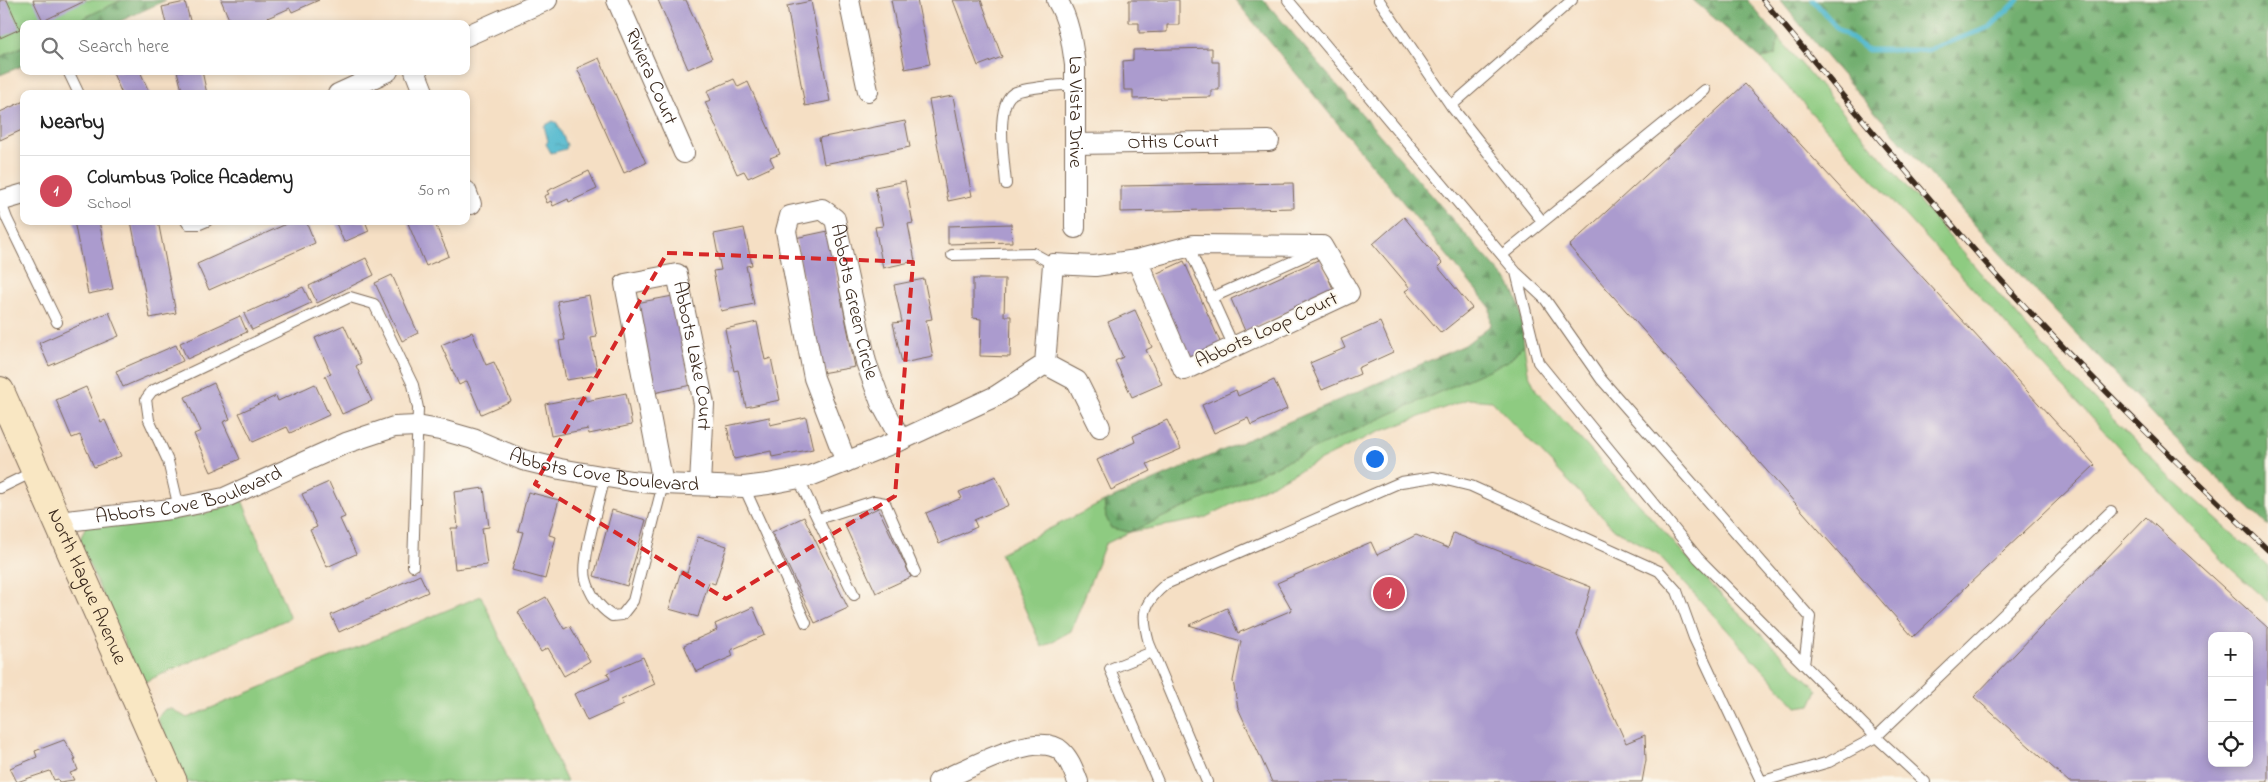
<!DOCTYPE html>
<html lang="en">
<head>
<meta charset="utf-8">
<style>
  :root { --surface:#fff; --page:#f6f6f6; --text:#222; --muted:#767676; --line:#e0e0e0; --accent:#d1495b }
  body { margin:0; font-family:"Indie Flower",sans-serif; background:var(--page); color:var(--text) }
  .controls { position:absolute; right:15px; bottom:15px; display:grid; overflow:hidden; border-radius:10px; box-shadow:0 2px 8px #0003 }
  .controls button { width:45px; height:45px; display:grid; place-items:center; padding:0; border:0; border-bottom:1px solid var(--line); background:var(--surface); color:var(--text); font:25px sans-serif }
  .you { position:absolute; left:1374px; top:458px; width:18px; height:18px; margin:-12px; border:4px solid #fff; border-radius:50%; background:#1a73e8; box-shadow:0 0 0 8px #1a73e833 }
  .badge { display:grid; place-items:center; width:32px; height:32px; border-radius:50%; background:var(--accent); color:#fff; font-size:16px; font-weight:700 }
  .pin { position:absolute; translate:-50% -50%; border:2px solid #fff; box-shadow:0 1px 5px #0006 }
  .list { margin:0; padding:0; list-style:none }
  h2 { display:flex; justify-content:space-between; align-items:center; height:65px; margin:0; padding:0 20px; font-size:21px }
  h2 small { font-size:16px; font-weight:400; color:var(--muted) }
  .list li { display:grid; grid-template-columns:32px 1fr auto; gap:15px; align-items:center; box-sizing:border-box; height:70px; padding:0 20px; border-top:1px solid var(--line) }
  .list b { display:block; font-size:19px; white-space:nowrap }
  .list p { margin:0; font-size:16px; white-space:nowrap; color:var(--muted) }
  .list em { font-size:16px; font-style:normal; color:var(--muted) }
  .icon { flex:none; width:28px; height:28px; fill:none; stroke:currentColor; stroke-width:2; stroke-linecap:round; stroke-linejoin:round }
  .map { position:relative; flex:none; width:2268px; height:782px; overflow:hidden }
  .search { position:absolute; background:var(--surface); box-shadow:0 2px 8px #0003; left:20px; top:20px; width:450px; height:55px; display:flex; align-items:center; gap:12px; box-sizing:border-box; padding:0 18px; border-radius:10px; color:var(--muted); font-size:19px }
  .panel { position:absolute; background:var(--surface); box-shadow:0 2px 8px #0003; left:20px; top:90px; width:450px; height:135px; border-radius:10px }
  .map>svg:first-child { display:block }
  .green { fill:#8ecb81; stroke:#647a50 }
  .forest { fill:url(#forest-firs); stroke:#566c46 }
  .water { fill:url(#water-ripples); stroke:#467176 }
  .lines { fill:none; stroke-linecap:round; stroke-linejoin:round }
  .stream { stroke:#50b8ce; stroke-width:5 }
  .building { fill:#ab9bce; fill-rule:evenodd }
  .service-casing { stroke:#7c6958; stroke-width:12 }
  .minor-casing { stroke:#7c6958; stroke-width:22 }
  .secondary-casing { stroke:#7c6958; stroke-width:30 }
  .service { stroke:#fff; stroke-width:10 }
  .minor { stroke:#fff; stroke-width:20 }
  .secondary { stroke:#f9e7c3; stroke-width:28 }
  .rail-casing { stroke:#3b2a1e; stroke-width:5.5 }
  .rail { stroke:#fbf7ec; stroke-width:4; stroke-dasharray:11; stroke-linecap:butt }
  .marked { fill:none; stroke:#d62828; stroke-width:4; stroke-dasharray:10 6; stroke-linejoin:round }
  .labels { text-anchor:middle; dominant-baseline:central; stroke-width:4; stroke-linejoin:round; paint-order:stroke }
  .street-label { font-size:20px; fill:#3b2a1e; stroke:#fbf7ec }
</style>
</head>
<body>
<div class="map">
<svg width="2268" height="782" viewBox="0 0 2268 782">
  <defs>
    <pattern id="forest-firs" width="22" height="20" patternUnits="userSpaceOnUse" patternTransform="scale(1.25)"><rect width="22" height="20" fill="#72af6f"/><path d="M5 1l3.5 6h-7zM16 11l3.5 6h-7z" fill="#5f8f5b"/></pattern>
    <pattern id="water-ripples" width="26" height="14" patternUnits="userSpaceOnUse" patternTransform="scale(1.25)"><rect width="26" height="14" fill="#50b8ce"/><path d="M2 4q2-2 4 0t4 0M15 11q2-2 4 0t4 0" fill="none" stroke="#4496a7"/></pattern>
  </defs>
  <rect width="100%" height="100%" fill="#fbf7ec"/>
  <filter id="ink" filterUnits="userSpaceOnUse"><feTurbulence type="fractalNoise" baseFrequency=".02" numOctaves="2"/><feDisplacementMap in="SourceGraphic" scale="10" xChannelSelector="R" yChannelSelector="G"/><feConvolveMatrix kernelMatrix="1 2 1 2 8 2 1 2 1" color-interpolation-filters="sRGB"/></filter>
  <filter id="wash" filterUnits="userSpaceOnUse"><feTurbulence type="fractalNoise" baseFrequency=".0096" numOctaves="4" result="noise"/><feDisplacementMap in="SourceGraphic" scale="20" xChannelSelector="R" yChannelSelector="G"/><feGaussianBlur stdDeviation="1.12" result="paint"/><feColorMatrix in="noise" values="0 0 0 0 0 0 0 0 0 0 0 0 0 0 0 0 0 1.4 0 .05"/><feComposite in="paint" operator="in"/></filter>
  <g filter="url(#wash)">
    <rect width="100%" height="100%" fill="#f5dfc4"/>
    <!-- green -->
    <path class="green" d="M0,0h122l-51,24h-47v22l-24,11z
      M1778,37l279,325 115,117 96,87v36l-40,-36 -466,-507 14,-5z
      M1524,345l4,27 8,18 186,206 96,94 -7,15 -14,2 -139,-153 -44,-25 -122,-128 -24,-2 -97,36 -169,84 -72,13 -25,12 -34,87 -29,16 -42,-94 104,-51 2,15 5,11 19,4 378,-171z
      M242,500l48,118 -148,65 -63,-141 7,-17 8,-3 94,-5 22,-5z
      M481,596l86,186h-380l-30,-64 8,-9h7l15,9z"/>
    <!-- forest -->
    <path class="forest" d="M122,0h44l-52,24h-43z
      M1235,0h29l194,226 52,58 10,23 4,38 -16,16 -378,171 -19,-4 -5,-11 -2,-15 361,-157 26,-20 -1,-18z
      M1693,0h54l31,37 -2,17 -14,5z
      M1780,0h488v526l-99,-94 -172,-182 -168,-190z
      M24,46v19l-24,10v-18z"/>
    <!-- water -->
    <path class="water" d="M553,121l4,2 10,22 -1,4 -15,4 -5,-9 2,-3 -4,-15z"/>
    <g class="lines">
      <!-- stream -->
      <path class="stream" d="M1813,0l25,29 30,21h60l62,-23 28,-27"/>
    </g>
    <g id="blocks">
      <!-- building -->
      <path class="building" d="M0,0h7l13,29 -20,9z
        M33,0h54l-44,21z
        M221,0h98l-27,12 -2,-4 -36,16h-23z
        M658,0h28l26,58 -24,11z
        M891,0h26l13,64 -25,5z
        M953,0h28l21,57 -24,9z
        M1129,0h50v25h-12v7l-28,1v-10h-10z
        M811,1l19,100 -25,5 -18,-100z
        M185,2l6,22h-25l-4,-17z
        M1212,48v14h7v28h-8v7l-78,2v-9h-9l-1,-29 10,-1v-10z
        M599,58l47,105 -22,10 -47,-105z
        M112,71h28l10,23h-28z
        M177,71h25l5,23h-24z
        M734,79l4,8 10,-5 32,72 -10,4 4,8 -26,12 -4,-7 -7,3 -32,-72 6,-2 -4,-9z
        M1745,84l350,381 -182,172 -344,-391z
        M953,96l19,100 -24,5 -19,-101z
        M24,101v28l-24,11v-28z
        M905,121l5,26 -86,17 -5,-26z
        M589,171l8,18 -28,13 -1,-3 -15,7 -2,-5 -4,2 -3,-7 5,-2 -2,-3z
        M905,181l8,42 -5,1 7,37 -32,7 -8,-41 8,-1 -8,-39z
        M1293,183l1,25 -173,4v-26z
        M1404,217l38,46 -4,4 34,41 -31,25 -36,-42 5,-3 -37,-44z
        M74,221h25l14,68 -25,5z
        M131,221h27l18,92 -26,5z
        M293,221h13l9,22 -106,47 -12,-26z
        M335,221h30l4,10 -25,11z
        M407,221h27l15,35 -23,10z
        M1011,224l1,18 -64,2v-18z
        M744,228l8,37 -6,1 8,38 -33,7 -8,-40 8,-1 -7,-36z
        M828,231l27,136 -34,6 -26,-135z
        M366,258l8,17 -57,28 -8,-17z
        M1320,259l14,32 -89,40 -14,-32z
        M1184,261l38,85 -33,15 -38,-85z
        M392,275l26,58 -16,8 -27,-58z
        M924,279l8,40 -6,1 7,37 -31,6 -9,-40 9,-1 -8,-37z
        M973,279h32l-1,37h7l-1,41 -30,-1 1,-37 -8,-1z
        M303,287l8,16 -59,27 -8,-16z
        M589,295l8,42 -6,1 7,37 -32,5 -7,-39 6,-1 -8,-39z
        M673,296l18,89 -37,8 -18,-90z
        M1135,310l17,37 -6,3 16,34 -30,13 -17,-36 8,-4 -15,-35z
        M109,312l10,24 -70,30 -10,-23z
        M240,316l7,16 -60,27 -7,-16z
        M757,322l8,38 6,-2 9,42 -34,7 -8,-37 -4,1 -9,-42z
        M1380,322l13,30 -35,16 2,6 -38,16 -12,-27 35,-15 -4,-9z
        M344,325l17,38 -5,3 16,35 -30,13 -17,-38 6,-2 -16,-36z
        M472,332l14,33 8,-3 17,39 -30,13 -14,-33 -8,4 -18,-40z
        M176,345l7,16 -60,26 -7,-16z
        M1274,380l13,29 -36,16 -3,-7 -34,15 -12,-28 34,-15 2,6z
        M214,383l16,36 -7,3 17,37 -29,13 -17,-38 7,-3 -16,-34z
        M315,384l14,31 -39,18 -3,-6 -34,15 -14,-29 37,-17 2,5z
        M86,387l15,35 4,-2 16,36 -27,11 -14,-32 -8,3 -16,-38z
        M626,393l6,32 -43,9 -1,-5 -37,7 -6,-32 40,-8 1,5z
        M769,417l1,8 36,-8 7,32 -41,8 -1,-6 -37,8 -7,-33z
        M1167,420l14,29 -34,15 4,7 -40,19 -14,-30 38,-18 -2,-6z
        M996,476l13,29 -35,15 3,7 -38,17 -13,-31 36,-15 -3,-6z
        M329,482l16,35 -5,2 16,35 -29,13 -17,-37 7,-3 -15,-33z
        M484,488l5,39 -7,1 5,37 -32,4 -4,-41h7l-4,-36z
        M528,492l31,8 -10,35 7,2 -11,42 -33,-9 11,-38 -5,-1z
        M878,508l33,69 -35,16 -32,-69z
        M612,510l34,10 -19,66 -33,-10z
        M804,517l44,91 -33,15 -43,-91z
        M2146,517l122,111v154h-199l-95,-85zM2212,636h37v127h-37z
        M1453,533l138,54 -14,48 49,108 19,-8 1,25 -4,22h-370l-34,-74 -5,-27 8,-40 -52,-16 38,-17 11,25 54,-23 -15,-27 94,-41 6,13 39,-20 32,13z
        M698,537l29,9 -12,38 -6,-2 -11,35 -29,-8 12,-38 6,2z
        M420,575l8,17 -89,40 -8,-17z
        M546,597l18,32 6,-3 20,35 -26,15 -16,-28 -7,4 -23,-40z
        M753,607l12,28 -34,15 2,6 -37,16 -12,-27 33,-15 -2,-6z
        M643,657l12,27 -34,16 2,5 -36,16 -13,-27 36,-15 -3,-6z
        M64,740l12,19 -2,1 4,10 -8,3 4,7 -15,2 -1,-3 -4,1 -4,-9 -33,11 -7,-14 27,-11 -2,-6z"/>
    </g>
  </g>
  <g filter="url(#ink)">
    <use href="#blocks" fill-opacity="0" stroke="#7c6958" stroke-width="1"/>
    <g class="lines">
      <defs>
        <path id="service" d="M1288,0l228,272 22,90 160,196 178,179 49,45
          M1379,0l72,106 91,115
          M68,71l11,23
          M1451,106l121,-106
          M1006,184c-1,-19 -13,-84 10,-92 18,-6 40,-6 59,-8
          M0,200l7,19 50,103
          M186,221l2,3h12l7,-3
          M1188,246l46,101
          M952,255l81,-2 20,11
          M1502,255l203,-165
          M1517,273l28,26 56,80 209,238 -6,48
          M1211,298l107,-48
          M605,476c-5,24 -24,82 -19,103 4,16 13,28 26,37l10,-1 11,-14 30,-117
          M798,478l56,117
          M744,487l62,136
          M0,488l35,-17
          M179,508l-11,-47 -19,-41 -3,-21 6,-8 198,-94 24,7 39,81 5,23 -5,158
          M818,519l56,-18 11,2 30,69
          M1152,652l-42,17 48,113
          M1207,782l-58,-139c-8,-29 -7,-39 17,-59l235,-102 33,-5 37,9 188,85 18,20 17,47 67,143
          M1760,782l69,-20 47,-25 235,-226"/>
        <g id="minor">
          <path id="s1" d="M617,0l67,153"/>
          <path d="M849,0l19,91"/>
          <path id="s2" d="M1057,0c12,20 15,42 18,65v163"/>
          <path d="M466,36l81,-36"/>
          <path d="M415,71l9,23"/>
          <path d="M338,94l50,-23"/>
          <path id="s3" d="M1075,144l194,-3"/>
          <path d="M466,191l5,13"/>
          <path d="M0,201l24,-7"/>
          <path d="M1045,364l8,-100 42,2 42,-6 57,-15 128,1 27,47 -165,77 -47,-110"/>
          <path d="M1045,364l32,17 23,46"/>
          <path id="s4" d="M846,462l-32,-84 -28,-147 4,-15 32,-7 13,10 31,143 15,41 20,37"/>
          <path id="s5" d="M663,484l-38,-200 52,-10 27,130 -4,81"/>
          <path id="s6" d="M58,522l113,-13 53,-11 122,-55 48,-16 23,-1 28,5 28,8 50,21 37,9 71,12 32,3 81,3 24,-3 42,-8 91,-36 95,-44 49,-32"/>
          <path d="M938,782c27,-11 99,-53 123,-31 9,8 13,21 17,31"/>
        </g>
        <g id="secondary">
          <path id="s7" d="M0,391l173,391"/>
        </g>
      </defs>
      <!-- service casing -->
      <use href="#service" class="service-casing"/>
      <!-- minor casing -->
      <use href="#minor" class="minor-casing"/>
      <!-- secondary casing -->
      <use href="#secondary" class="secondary-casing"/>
      <!-- service -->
      <use href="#service" class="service"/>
      <!-- minor -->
      <use href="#minor" class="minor"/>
      <!-- secondary -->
      <use href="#secondary" class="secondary"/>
      <defs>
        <path id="rail" d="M1763,0c84,101 167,202 255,299 80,87 164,169 250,251"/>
      </defs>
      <!-- rail casing -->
      <use href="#rail" class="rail-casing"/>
      <!-- rail -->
      <use href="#rail" class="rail"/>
    </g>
  </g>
  <!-- marked area -->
  <path class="marked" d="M667,253l246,9 -18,234 -169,103 -191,-115z"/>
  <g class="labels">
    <!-- street labels -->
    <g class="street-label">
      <text stroke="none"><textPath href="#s1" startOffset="84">Riviera Court</textPath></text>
      <text stroke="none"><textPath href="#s2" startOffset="115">La Vista Drive</textPath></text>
      <text stroke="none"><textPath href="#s3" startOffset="98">Ottis Court</textPath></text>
      <text stroke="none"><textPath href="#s4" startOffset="389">Abbots Green Circle</textPath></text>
      <text transform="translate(1267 331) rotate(-25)">Abbots Loop Court</text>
      <text stroke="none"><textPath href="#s5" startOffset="340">Abbots Lake Court</textPath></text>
      <text stroke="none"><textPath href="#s6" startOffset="569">Abbots Cove Boulevard</textPath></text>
      <text stroke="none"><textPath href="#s6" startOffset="134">Abbots Cove Boulevard</textPath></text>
      <text stroke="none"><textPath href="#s7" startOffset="214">North Hague Avenue</textPath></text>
    </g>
  </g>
</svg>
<div class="controls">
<button>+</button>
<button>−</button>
<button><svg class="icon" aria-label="locate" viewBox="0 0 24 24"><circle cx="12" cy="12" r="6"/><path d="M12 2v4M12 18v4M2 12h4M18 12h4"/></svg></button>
</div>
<div class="you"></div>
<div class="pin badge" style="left:1389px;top:593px">1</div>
<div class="search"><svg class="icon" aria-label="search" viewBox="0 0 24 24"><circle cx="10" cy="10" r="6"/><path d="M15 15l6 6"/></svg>Search here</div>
<section class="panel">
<h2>Nearby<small></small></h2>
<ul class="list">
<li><span class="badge">1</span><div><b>Columbus Police Academy</b><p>School</p></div><em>50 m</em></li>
</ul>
</section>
</div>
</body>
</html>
